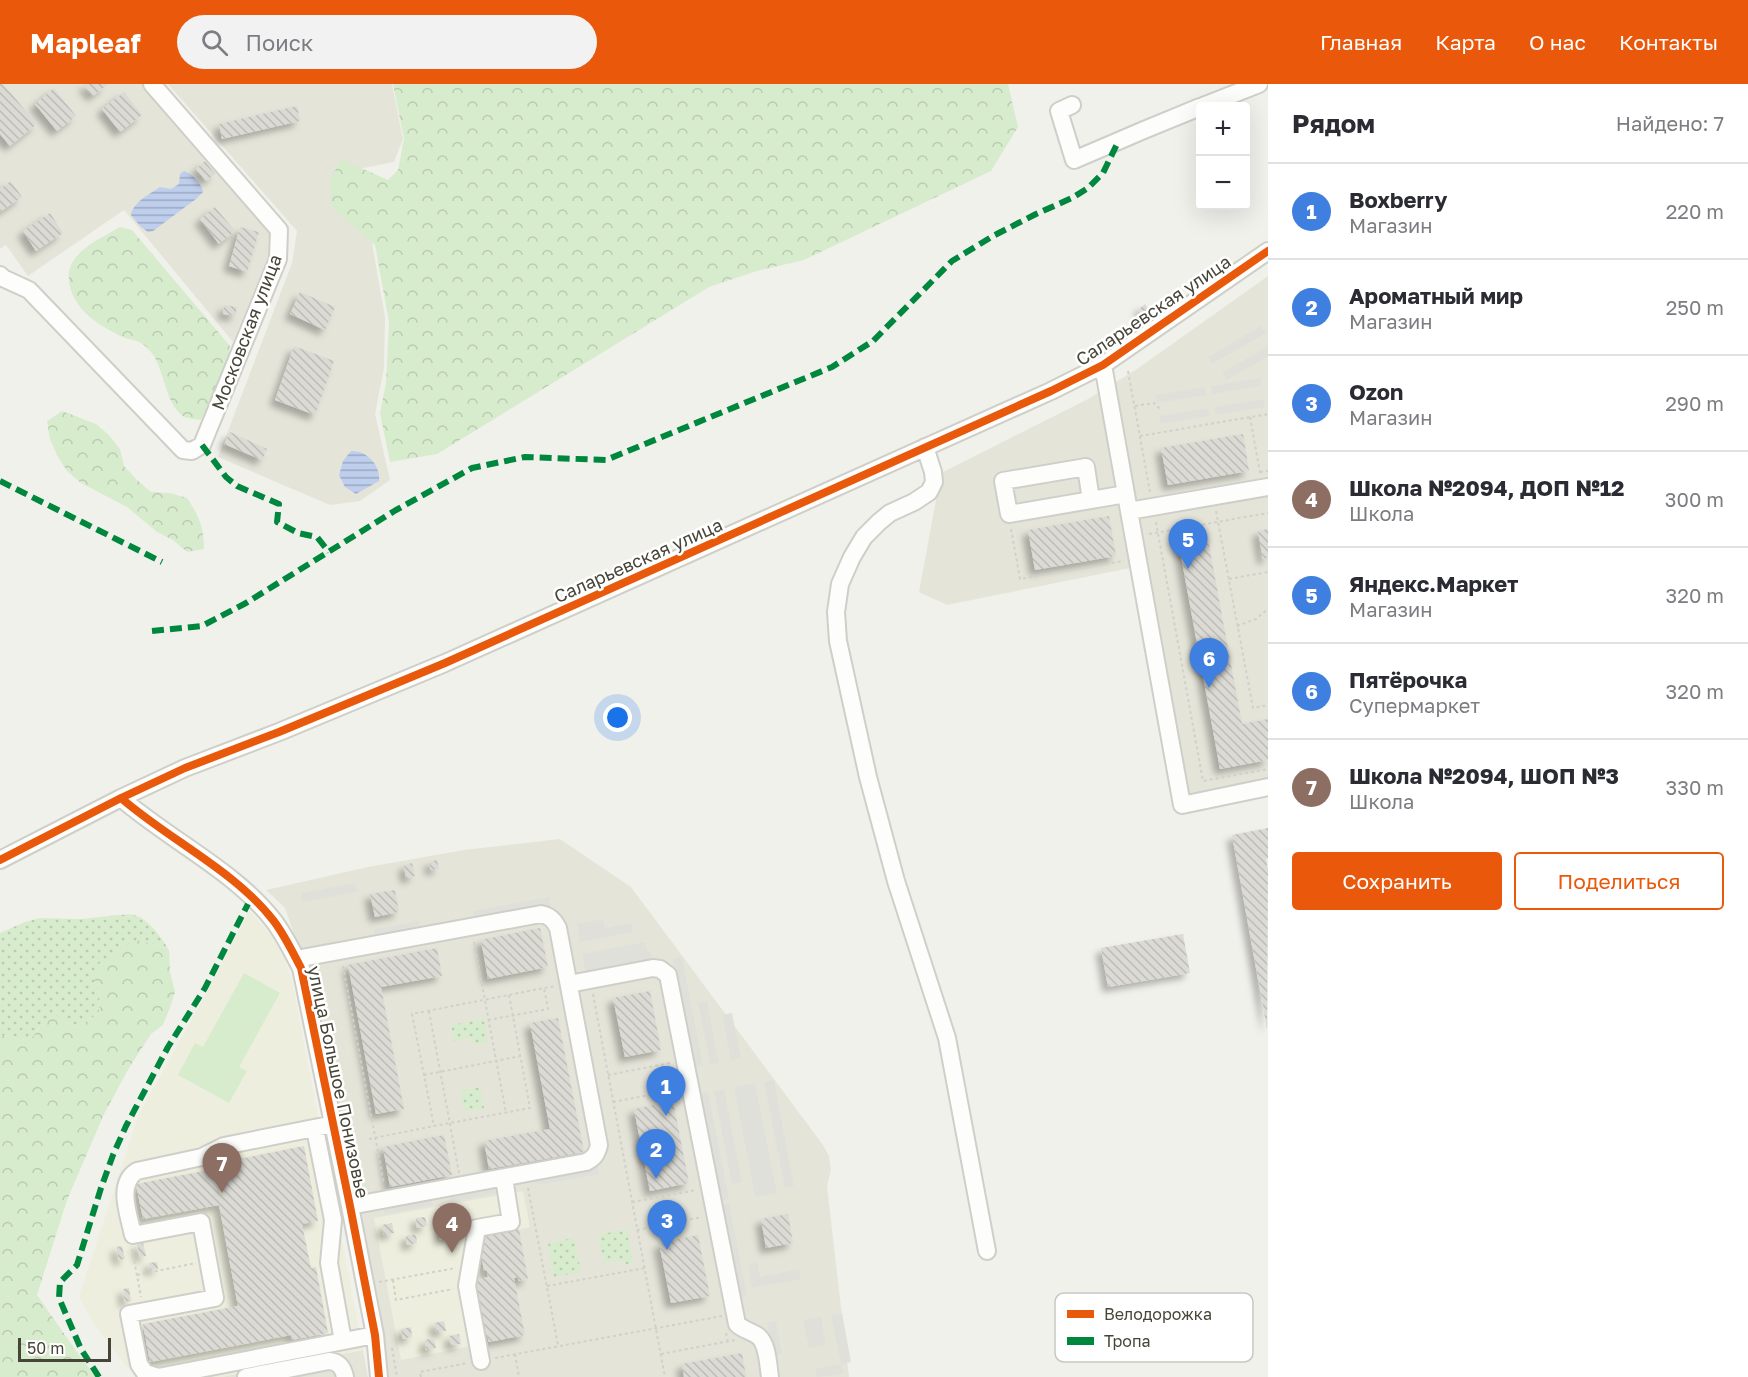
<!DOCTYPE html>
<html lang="ru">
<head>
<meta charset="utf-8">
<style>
  :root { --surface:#fff; --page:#f2f2f3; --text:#2b2b33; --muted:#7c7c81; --line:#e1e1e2; --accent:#ea580c }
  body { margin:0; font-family:"Golos Text",sans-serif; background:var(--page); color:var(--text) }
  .controls { position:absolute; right:18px; top:18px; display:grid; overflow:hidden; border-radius:6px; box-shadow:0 6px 24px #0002 }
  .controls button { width:54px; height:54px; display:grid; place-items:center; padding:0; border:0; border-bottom:2px solid var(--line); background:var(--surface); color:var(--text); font:30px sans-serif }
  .scale { position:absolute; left:18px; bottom:15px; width:93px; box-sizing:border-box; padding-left:6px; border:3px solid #474537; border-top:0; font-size:16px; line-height:21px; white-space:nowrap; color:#474537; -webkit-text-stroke:4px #fff; paint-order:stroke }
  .you { position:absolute; left:618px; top:634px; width:21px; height:21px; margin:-15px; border:4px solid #fff; border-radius:50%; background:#1a73e8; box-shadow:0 0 0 9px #1a73e833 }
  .badge { display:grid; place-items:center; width:39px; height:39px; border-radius:50%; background:var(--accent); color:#fff; font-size:20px; font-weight:700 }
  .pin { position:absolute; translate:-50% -50px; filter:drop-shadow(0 2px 3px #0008) }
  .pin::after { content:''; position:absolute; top:32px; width:21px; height:18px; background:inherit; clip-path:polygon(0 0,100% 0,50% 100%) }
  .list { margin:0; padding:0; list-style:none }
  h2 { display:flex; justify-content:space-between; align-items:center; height:78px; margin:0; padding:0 24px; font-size:26px }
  h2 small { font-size:20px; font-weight:400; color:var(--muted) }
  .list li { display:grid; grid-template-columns:39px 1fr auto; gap:18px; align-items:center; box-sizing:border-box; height:96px; padding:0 24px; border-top:2px solid var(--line) }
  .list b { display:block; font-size:22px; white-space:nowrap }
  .list p { margin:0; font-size:20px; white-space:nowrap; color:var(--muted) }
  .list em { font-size:20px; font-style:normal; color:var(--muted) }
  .actions { display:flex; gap:12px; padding:18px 24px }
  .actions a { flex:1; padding:14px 0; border:2px solid var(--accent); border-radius:6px; text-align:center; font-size:21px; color:var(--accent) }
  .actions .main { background:var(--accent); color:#fff }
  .icon { flex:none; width:33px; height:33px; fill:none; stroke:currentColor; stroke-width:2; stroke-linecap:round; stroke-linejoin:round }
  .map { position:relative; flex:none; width:1268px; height:1293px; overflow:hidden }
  header { display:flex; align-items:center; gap:36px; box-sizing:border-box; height:84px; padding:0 30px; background:var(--accent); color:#fff }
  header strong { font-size:28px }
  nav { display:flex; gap:33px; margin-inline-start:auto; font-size:21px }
  .search { width:420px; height:54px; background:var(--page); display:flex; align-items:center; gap:15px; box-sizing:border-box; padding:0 21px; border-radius:33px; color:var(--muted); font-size:22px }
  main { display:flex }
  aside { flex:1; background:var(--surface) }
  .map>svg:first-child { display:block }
  .residential { fill:#e5e4d9 }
  .education { fill:#eeeede }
  .grass { fill:url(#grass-dots) }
  .forest { fill:url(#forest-crowns) }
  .garden { fill:#d7ebcd }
  .parking { fill:#e0e0db }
  .water { fill:url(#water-rules) }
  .building { fill:url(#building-back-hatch); filter:url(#shadow) }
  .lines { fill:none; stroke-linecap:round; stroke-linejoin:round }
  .minor-casing { stroke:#cfcfc9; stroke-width:20 }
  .path { stroke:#d1d1cb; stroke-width:2; stroke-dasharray:3 3; stroke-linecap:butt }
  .minor { stroke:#fdfdfc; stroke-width:16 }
  .quiet { stroke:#00873e; stroke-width:6; stroke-dasharray:12 6; stroke-linecap:butt }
  .cycleway-casing { stroke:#fff; stroke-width:11 }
  .cycleway { stroke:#e8590c; stroke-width:8 }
  .labels { text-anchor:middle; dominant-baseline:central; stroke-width:5; stroke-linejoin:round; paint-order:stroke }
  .street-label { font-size:18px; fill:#474537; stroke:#fff }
  .key { fill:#fff; stroke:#c8c7c3; stroke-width:1.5 }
  .key-label { font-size:16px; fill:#474537 }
</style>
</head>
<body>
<header>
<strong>Mapleaf</strong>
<div class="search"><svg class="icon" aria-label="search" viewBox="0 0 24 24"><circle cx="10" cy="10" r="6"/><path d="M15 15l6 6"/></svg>Поиск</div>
<nav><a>Главная</a><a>Карта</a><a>О нас</a><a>Контакты</a></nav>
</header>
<main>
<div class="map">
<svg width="1268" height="1293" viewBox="0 0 1268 1293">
  <defs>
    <pattern id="grass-dots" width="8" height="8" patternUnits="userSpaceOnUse" patternTransform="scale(1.5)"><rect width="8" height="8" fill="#d7ebcd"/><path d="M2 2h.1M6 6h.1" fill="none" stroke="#bacbb1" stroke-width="1.8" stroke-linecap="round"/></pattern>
    <pattern id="forest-crowns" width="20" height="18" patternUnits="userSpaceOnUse" patternTransform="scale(1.5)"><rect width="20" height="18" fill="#d7ebcd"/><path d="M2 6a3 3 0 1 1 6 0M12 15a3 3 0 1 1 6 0" fill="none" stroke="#bacbb1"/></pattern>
    <pattern id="water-rules" width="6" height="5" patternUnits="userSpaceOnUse" patternTransform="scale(1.5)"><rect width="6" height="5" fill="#beceed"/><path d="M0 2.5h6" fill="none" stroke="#9ca9c1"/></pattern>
    <pattern id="building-back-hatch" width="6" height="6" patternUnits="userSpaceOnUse" patternTransform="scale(1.5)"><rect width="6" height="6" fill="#dbdad4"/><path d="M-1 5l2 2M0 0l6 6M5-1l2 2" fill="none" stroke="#bdbcb7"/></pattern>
    <filter id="shadow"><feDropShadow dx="-5.5" dy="5.5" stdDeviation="3" flood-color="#0004"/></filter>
  </defs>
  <rect width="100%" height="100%" fill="#f1f1ec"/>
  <!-- residential -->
  <path class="residential" d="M0,0h142l129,147 3,12 -41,99 -109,-132 -96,66 -22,-31 -6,4z
    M168,0h224l11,55 -9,23 -35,7 26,148 -1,51 -9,46 15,66 -30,21 -30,4 -112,-48 74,-194 5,-32z
    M1268,192v519l-87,16 -46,-244 -188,38 -28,-13 22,-119 149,-75 47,-29z
    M560,755l71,48 192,258 6,11 2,14 -4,16 22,191h-460l-68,-365 -36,-104 -19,-18 102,-23 96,-17z
    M363,1266l5,27h-147z"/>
  <!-- education -->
  <path class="education" d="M249,827l21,23 15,25 7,22 71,369 -142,27h-86l-41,-53 -15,-27 2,-7 58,-176 67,-120z
    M523,1107l7,36 -11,3 9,49 -9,2 -1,-4 -4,1 11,57 -124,25 -27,-142z"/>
  <!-- grass -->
  <path class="grass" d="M118,831c5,0 11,-1 16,0 15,4 27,22 35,35l-12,-5 -20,-5 -43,40 6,10 -1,23 -21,14 -12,-5 -27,5 -6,10 -12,3 -21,-5v-102l25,-11 15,-4 41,1z
    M484,935l4,23 -15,2 -2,-7 -17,4 -3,-16z
    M480,1003l4,21 -20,3 -4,-20z
    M627,1145l6,34 -7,1 -2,-4 -20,3 -6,-28z
    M574,1154l7,34 -27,5 -6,-34z"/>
  <!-- forest -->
  <path class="forest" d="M393,0h615l10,43 -27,44 -187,89 -47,11 -48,16 -272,167 -47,8 -10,-49 6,-30 3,-61 -14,-77 -43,-37 -2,-27 11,-22 47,21 10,-10 6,-31z
    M120,143l12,3 98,116 -2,16 -27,58c-5,-1 -14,-1 -18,-4 -19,-13 -18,-49 -33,-65 -12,-14 -18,-9 -32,-16 -8,-5 -19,-10 -27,-17 -19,-15 -32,-44 -13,-63 10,-12 29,-20 42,-28z
    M62,327l34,13 13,11 11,14 4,17 12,13 15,13 19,1 17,5c12,18 17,29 17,51l-17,3 -14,-12 -16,-8 -30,-25 -46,-24 -14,-12 -9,-14 -8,-18 -3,-18z
    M137,856l20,5 12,5 1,22 5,20 -4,13 -8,20 -12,9 -22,34 -25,46 -37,86 -30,95 47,67 13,15h-97v-342l21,5 12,-3 11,-17 8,-5 11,2 3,5 12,5 21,-14 1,-23 -6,-10 1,-13 18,-15z"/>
  <!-- garden -->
  <path class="garden" d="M244,889l36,20 -41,74 8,4 -18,32 -51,-28 17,-32 8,4z"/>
  <!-- parking -->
  <path class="parking" d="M1261,242l5,7 -54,31 -4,-7z
    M1268,262v10l-41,24 -5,-7z
    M1260,294l1,8 -49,8 -1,-8z
    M1205,303l1,8 -49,8 -1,-8z
    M1263,315l2,8 -49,8 -2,-8z
    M1208,324l1,8 -48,8 -2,-8z
    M355,799l2,9 -54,10 -2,-9z
    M549,813l2,10 -75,14 -3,-10z
    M603,835l2,9 26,-5 2,9 -53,10 -3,-18z
    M419,837l2,9 -45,8 -2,-9z
    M645,858l2,9h4l2,9 -67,13 -4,-19z
    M682,873l21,108 -9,2 -21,-108z
    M707,917l12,62 -9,1 -12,-61z
    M732,929l9,45 -10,2 -9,-45z
    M774,996l20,106 -9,2 -21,-106z
    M755,999l22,110 -22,4 -21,-110z
    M724,1005l18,93 -10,2 -18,-93z
    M708,1008l21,107 -11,2 -21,-107z
    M598,1083l1,7 -62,11 -1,-7z
    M508,1099l1,8 -59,11 -1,-7z
    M431,1114l2,7 -48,9 -1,-7z
    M729,1119l18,93 -10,2 -18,-93z
    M757,1178l3,15 39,-8 2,10 -49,9 -4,-24z
    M842,1229l9,49 -9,2 1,10 -26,3 -2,-8 26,-5 -10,-49z
    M821,1233l5,28 -17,3 -6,-28z
    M776,1237l6,33 -9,2 -6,-33z"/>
  <!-- water -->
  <path class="water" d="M184,87c8,2 18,13 19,21l-7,7 -43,32 -5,1 -8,-6 -9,-11c2,-13 19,-21 29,-28l11,2 8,-5 1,-10z
    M351,367c16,-1 30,15 28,30l-23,13 -11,-7 -6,-12 4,-14z"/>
  <!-- building -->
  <path class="building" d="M0,0h3l34,40 -27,22 -10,-12z
    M83,0h25l-15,12z
    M54,4l22,28 -19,15 -22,-27z
    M124,8l18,23 -22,17 -18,-23z
    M297,22l3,15 -78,18 -3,-15z
    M205,77l10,13 -9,7 -10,-12z
    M11,97l11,16 -22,15v-23z
    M215,123l20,24 -16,13 -19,-25z
    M50,129l13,20 -27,18 -13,-20z
    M240,143l19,5 -12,40 -18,-6z
    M300,208l35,15 -10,23 -35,-16z
    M1145,220l5,7 -6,5 -5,-7z
    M224,221l13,2 -2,9 -12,-2z
    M294,262l40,15 -19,54 -40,-15z
    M230,348l37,17 -5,11 -38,-16z
    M1243,350l6,37 -81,14 -7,-37z
    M1109,432l7,40 -81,14 -7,-40z
    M1268,445v29l-5,1 -5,-28z
    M1208,456l34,184 26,-5v41l-48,9 -41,-224z
    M1268,744v30l-2,1 2,11 -1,159 -35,-194z
    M437,776l2,9 -8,1 -2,-8z
    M412,779l3,13 -9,2 -2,-13z
    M395,806l4,22 -24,5 -5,-23z
    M540,844l8,39 -60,12 -7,-39z
    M1183,850l7,39 -82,14 -7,-39z
    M437,864l5,28 -61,11 23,122 -28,5 -28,-149z
    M650,907l11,59 -36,7 -12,-59z
    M558,934l26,134 -95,17 -5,-28 66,-12 -20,-106z
    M673,1017l16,82 -39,8 -16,-82z
    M444,1051l8,40 -62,12 -7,-40z
    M304,1062l14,75 -16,3 9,44 5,-1 12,66 -36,7 -1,-5 -141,27 -7,-38 95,-18 -19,-101 -76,14 -7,-35 104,-20 -1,-5z
    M459,1127l2,9 -10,2 -2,-10z
    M788,1130l5,29 -27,5 -5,-29z
    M425,1133l2,9 -10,2 -1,-10z
    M392,1139l2,10 -10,2 -2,-10z
    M449,1144l1,10 -10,2 -1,-10z
    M519,1145l9,50 -9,2 -1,-4 -4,1 11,57 -36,7 -2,-7 -5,1 -10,-56 16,-3 -1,-6h-3l-5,-29 5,-1 -1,-6z
    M416,1150l1,9 -10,2 -1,-9z
    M698,1151l12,61 -39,7 -12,-60z
    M143,1159l3,13 -6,1 -3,-13z
    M122,1162l3,13 -6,1 -3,-13z
    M157,1178l1,7 -8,1 -1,-7z
    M129,1204l2,13 -6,1 -2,-13z
    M444,1237l2,10 -10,1 -2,-9z
    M411,1243l1,10 -9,2 -2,-10z
    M459,1250l2,10 -10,1 -2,-9z
    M434,1254l2,10 -10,2 -1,-10z
    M742,1269l4,24h-62l-2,-13z"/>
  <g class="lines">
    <defs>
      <path id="minor" d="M1072,21l-13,6 15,49 70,-30 56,-23
        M1203,22l56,-22
        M0,191l3,3 26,12 154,160 9,1 10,-6 76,-186 1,-29 -127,-146
        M1103,281l26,146 139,-24
        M925,363l8,25 1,10 -5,10 -15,10 -24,11 -11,9 -15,15 -12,20 -12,27 -4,28 2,29 30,136 28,104 51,157 40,213
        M1091,416l-5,-33 -83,14 6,33 117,-20
        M1129,427l53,294 86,-18
        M121,714c47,41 114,73 152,122 11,14 19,31 28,48l49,238 25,129 4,42
        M0,776l121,-62 64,-30 94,-36 166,-69 606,-272 52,-26 165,-114
        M296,875l245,-45c9,2 13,6 17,14l41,217c-2,9 -5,13 -13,17l-236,44
        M569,900l84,-16 7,1 8,6 69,349c6,6 14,7 21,12 10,8 10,29 12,41
        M334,1040l-110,22 -22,11 -65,14c-21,13 -8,44 -4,64l68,-13 14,76 -86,16 10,50 6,9 13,4 217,-42
        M315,1045l18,91 -4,43 14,78
        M481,1277l-14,-75 10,-58 34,-6 -7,-44
        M246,1293l83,-16c10,1 14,6 16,16"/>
    </defs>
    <!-- minor casing -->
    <use href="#minor" class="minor-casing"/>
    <!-- path -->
    <path class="path" d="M1128,287l22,121
      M1135,322l19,-3 6,6
      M1250,333l10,56
      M1140,352l128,-22
      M1260,388l8,-1
      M1216,427l37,197 15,-3
      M1156,438l47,259 65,-12
      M1011,445l9,50 104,-18
      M1149,450l119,-21
      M1229,495l39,-7
      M1237,542l19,-7 12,-10
      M474,858l32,171
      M343,882l41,218
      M593,910l72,383
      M509,911l21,113 -96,18 -22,-112 132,-26 12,-2
      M429,927l30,162
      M488,936l60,-11 -4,-21
      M424,991l97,-19
      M608,991l62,-12
      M613,1018l62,-12
      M369,1055l65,-13
      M528,1104l30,157
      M632,1118l65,-12
      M637,1146l65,-13
      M132,1165l9,48
      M137,1191l59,-12
      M393,1196l3,20 57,-11
      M379,1198l77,-14
      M547,1202l98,-18
      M726,1249l2,9
      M392,1264l5,29
      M515,1270l4,23
      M661,1270l74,-14
      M495,1274l227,-42
      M421,1293l-1,-5 48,-9"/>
    <!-- minor -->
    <use href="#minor" class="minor"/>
    <!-- quiet -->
    <path class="quiet" d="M202,361l24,32 11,9 42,18 -2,18 21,11 19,4 12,15
      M0,397l162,81
      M152,547l50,-5 44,-23 150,-93 76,-42 53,-11 81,3 226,-93 41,-26 79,-80 41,-25 43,-22 36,-16 16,-10 15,-15 15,-31
      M99,1293l-18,-28 -22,-51 1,-16 17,-17 24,-77 12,-33 13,-29 42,-79 37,-59 43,-84"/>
    <defs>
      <path id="cycleway" d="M121,714c47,41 114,73 152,122 11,14 19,31 28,48l49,238 25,129 4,42
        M0,776l121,-62 64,-30 94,-36 166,-69 606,-272 52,-26 165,-114"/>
    </defs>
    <!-- cycleway casing -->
    <use href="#cycleway" class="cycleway-casing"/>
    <!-- cycleway -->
    <use href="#cycleway" class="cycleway"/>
  </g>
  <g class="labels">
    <!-- street labels -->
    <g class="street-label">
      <text transform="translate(1153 226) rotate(-34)">Саларьевская улица</text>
      <text transform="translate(246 248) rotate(-69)">Московская улица</text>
      <text transform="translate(638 476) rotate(-24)">Саларьевская улица</text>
      <text transform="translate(339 998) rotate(78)">улица Большое Понизовье</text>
    </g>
  </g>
  <!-- legend -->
  <rect x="1055" y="1209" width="198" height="69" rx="9" class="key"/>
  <rect x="1067" y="1226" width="27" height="8" fill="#e8590c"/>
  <rect x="1067" y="1253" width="27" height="8" fill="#00873e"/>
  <g class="key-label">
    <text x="1104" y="1236">Велодорожка</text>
    <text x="1104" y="1263">Тропа</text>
  </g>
</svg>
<div class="controls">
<button>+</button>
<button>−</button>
</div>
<div class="scale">50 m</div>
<div class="you"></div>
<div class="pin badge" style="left:666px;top:1032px;background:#3f7fe0">1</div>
<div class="pin badge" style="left:656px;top:1095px;background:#3f7fe0">2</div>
<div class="pin badge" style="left:667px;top:1166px;background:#3f7fe0">3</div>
<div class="pin badge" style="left:452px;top:1169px;background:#8d6e63">4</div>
<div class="pin badge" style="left:1188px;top:485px;background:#3f7fe0">5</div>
<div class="pin badge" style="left:1209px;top:604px;background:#3f7fe0">6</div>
<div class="pin badge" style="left:222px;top:1109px;background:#8d6e63">7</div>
</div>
<aside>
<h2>Рядом<small>Найдено: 7</small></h2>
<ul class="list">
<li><span class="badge" style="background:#3f7fe0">1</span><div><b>Boxberry</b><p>Магазин</p></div><em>220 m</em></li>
<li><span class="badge" style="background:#3f7fe0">2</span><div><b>Ароматный мир</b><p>Магазин</p></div><em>250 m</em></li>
<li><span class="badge" style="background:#3f7fe0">3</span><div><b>Ozon</b><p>Магазин</p></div><em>290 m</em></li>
<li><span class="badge" style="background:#8d6e63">4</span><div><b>Школа №2094, ДОП №12</b><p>Школа</p></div><em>300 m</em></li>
<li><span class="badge" style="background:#3f7fe0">5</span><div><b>Яндекс.Маркет</b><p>Магазин</p></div><em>320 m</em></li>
<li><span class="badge" style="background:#3f7fe0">6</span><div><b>Пятёрочка</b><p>Супермаркет</p></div><em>320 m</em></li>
<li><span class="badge" style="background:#8d6e63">7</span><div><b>Школа №2094, ШОП №3</b><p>Школа</p></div><em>330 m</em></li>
</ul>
<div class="actions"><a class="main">Сохранить</a><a>Поделиться</a></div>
</aside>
</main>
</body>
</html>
